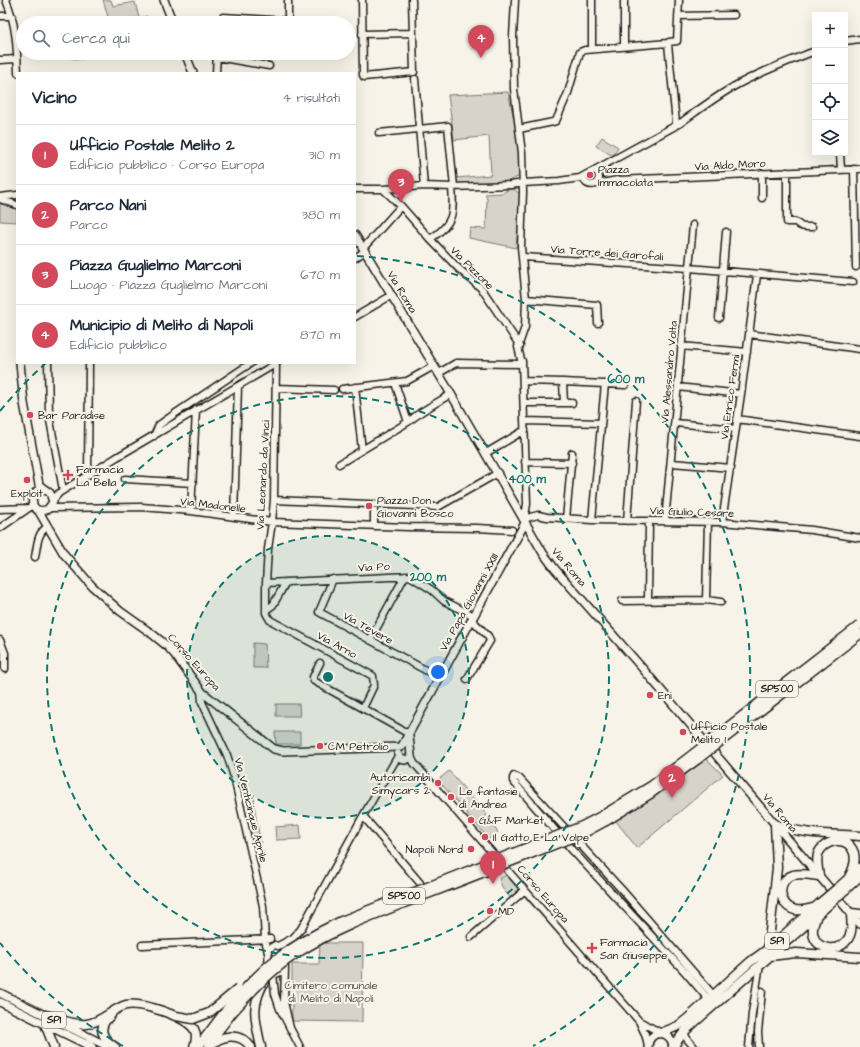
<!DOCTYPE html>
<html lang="it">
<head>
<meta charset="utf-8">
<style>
  :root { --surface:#fff; --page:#f6f6f7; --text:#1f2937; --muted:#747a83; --line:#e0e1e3; --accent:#d1495b }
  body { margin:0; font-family:"Architects Daughter",sans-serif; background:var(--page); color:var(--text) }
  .controls { position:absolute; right:12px; top:12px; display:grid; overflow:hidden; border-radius:0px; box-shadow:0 4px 16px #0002 }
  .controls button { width:36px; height:36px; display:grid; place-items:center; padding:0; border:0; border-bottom:1px solid var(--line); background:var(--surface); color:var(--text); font:20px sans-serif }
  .you { position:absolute; left:438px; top:672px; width:14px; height:14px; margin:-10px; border:3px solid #fff; border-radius:50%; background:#1a73e8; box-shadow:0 0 0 6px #1a73e833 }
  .badge { display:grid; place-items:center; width:26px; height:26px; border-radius:50%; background:var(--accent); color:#fff; font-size:13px; font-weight:700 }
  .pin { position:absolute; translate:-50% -33px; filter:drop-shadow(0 1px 2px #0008) }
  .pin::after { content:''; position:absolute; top:21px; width:14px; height:12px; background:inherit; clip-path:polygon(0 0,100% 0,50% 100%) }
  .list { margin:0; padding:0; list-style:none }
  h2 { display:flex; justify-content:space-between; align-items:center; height:52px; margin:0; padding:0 16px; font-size:17px }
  h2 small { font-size:13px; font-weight:400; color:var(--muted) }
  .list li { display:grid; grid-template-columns:26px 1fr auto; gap:12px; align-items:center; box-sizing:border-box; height:60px; padding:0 16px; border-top:1px solid var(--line) }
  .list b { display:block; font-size:15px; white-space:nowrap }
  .list p { margin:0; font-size:13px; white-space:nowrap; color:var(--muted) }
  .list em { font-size:13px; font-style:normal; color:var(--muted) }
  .icon { flex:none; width:22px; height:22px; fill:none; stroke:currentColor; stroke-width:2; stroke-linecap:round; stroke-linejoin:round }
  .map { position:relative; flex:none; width:860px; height:1047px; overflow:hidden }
  .search { position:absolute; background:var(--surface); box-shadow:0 4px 16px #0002; left:16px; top:16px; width:340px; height:44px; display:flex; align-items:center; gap:10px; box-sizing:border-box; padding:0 14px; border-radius:22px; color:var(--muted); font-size:15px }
  .panel { position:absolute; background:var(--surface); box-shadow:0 4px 16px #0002; left:16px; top:72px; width:340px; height:292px; border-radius:0px }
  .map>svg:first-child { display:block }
  .green { fill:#d7d3cb; stroke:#7a7874 }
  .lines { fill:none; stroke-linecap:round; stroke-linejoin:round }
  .minor-casing { stroke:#1c1c1c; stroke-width:9 }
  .major-casing { stroke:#1c1c1c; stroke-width:10 }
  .highway-casing { stroke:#1c1c1c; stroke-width:11 }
  .minor { stroke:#f7f3e8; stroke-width:6 }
  .major { stroke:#f7f3e8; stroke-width:7 }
  .highway { stroke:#f7f3e8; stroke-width:8 }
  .highway-bridge-casing { stroke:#1c1c1c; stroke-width:11; stroke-linecap:butt }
  .highway-bridge { stroke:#f7f3e8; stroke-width:8 }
  .ring { fill:none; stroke:#0f766e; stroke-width:2; stroke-dasharray:7 5 }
  .poi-dot { fill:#d1495b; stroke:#f7f3e8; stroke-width:1.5 }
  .labels { text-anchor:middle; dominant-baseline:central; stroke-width:4; stroke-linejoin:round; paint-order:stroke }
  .shield { fill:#f7f3e8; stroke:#5e5c59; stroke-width:1 }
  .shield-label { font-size:10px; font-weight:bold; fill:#1c1c1c }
  .street-label { font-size:11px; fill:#1c1c1c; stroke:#f7f3e8 }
  .poi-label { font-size:11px; fill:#1c1c1c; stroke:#f7f3e8; text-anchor:start }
  .park-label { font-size:11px; fill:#545351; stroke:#f7f3e8 }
  .centre { fill:#0f766e; stroke:#f7f3e8; stroke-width:2 }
  .ring-label { font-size:12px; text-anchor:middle; font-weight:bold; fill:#0f766e; stroke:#f7f3e8; stroke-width:4; stroke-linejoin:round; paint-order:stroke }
</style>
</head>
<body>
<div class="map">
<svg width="860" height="1047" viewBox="0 0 860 1047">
  <rect width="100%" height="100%" fill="#f7f3e8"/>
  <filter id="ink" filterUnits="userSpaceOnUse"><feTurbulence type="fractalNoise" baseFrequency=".025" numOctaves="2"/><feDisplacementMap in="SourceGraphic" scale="8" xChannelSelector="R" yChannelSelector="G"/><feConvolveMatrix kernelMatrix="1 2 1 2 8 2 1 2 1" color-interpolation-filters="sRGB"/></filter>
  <g filter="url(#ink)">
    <!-- green -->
    <path class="green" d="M103,0h8l2,6 22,-4 4,16 8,-2 2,5 8,-2 1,4h-74l1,-3h24z
      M508,92l10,45 2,39 -16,7 -48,2v-7l35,-3 -2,-39 -35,4 -6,-45z
      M602,137l16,10 -5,9 -17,-10z
      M510,189l5,1 6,5 -5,53 -47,-10 1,-10 16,1 1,-30 -2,-5 17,-1z
      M0,204l11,1 6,4v13l-17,-1z
      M253,643l12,1 1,24h-13z
      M276,704h23l1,12h-24z
      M275,732h25v12h-24z
      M707,759l16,16 -86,73 -21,-27z
      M449,771l38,44 -2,2 13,15 -9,7 -51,-59z
      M244,793h5l5,4 1,15 6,33h-6z
      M300,825l1,14 -25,1 -1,-13z
      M508,874l15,17 -11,9 -9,-11 -4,-10z
      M320,943h43l-1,79 -70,-1v-57h27z"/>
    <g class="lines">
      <defs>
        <path id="minor" d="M6,0c10,23 11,48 12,73
          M362,0l1,75 1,2 50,-5 -2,-72
          M624,0v46
          M0,16h12
          M678,16l56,-1
          M221,23v-5l2,-1 64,4 1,-2v-19
          M362,34l51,-1
          M845,41l15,-2
          M592,49v-49
          M63,53l19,2
          M217,57l52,9
          M0,60l17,-1
          M216,73l1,-20
          M415,79l9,107
          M676,123l-8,-79 1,-2 8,-1 2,-41
          M679,124c18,-13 35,-26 54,-37 26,-15 54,-25 82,-36
          M519,129l34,-7 3,-1 12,-28 12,-41 5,-2 83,-7
          M379,133l69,-7 6,61
          M840,153l1,17
          M854,169l2,98
          M787,172v50h9c5,6 8,5 16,5
          M584,176c0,8 5,10 12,8l3,-6 -2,-9
          M596,184l22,-4 242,-11
          M355,189h28l41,-3 28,1 59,-2 12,-2 36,-2 21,-3 95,-52
          M383,189l18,17 29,33 28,29 24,21 38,57
          M0,197l17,-2
          M762,198v-25
          M0,199l17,6
          M430,239c24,-15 24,-26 22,-52
          M366,245l35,-39
          M523,257l166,11 164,14
          M355,258l10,-7
          M526,299l71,6 1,18
          M355,317l37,-22
          M719,318l7,-86
          M749,334l111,15
          M681,346l66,6
          M522,361l5,143 -1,6 -3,9
          M48,363l1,52 14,75
          M276,364l-2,136 -2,22 -4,27 -2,34v30l4,7 103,56 1,9 -11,23
          M439,373l17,-10 66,1 -4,-17 7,-20 1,-28 -5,-52 2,-55 -1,-39 -8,-64 -1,-52 2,-37
          M523,381l40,1 62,3
          M563,382l1,21
          M395,383l13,39
          M355,387l7,63
          M678,387l63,7
          M276,388l58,2
          M342,389l65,-8 27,-15
          M524,403h48
          M737,419l123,17
          M525,421l76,2
          M675,423l61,6
          M154,436l5,-11 17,-12 75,-50
          M486,453l39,-23
          M525,462l47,1
          M672,463l59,5
          M339,464l69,-42 13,-10 30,-18
          M88,475l1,-112
          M125,479l68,4
          M53,500l6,-7 58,-36 160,-94
          M274,500l164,7 60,-34
          M374,504v22
          M50,508l92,-1 49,4 81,11 136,5 69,1 35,2
          M0,509l28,-1
          M191,511l5,-101
          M234,517l4,-131
          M523,519l15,-4 9,2 45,3 130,2 90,8 48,8
          M566,519l6,-66
          M592,520l13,-136
          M627,521l9,-120
          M665,521l28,-296
          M722,522l19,-128 16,-119
          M0,528l33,-23
          M35,557c2,-9 2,-26 13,-30
          M333,579l-14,33 121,66
          M266,583l144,-7 22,14 12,11 30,15
          M648,600l1,-79
          M706,600l2,-78
          M622,601l84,-1 15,2
          M266,610l7,-5 13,-23
          M0,640l5,13v16
          M370,640l35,-64
          M320,663l-7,14 1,4 95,53
          M467,679l23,-38 -2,-5 -16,-16
          M201,690l1,12 25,53 7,22 29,129 2,33 3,14
          M411,756l3,7 225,258 22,12
          M363,816l57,67
          M471,937l54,-47
          M142,945l128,-6
          M275,945l-5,3c-3,7 -2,18 2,25l4,1 7,-3 2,-4 -1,-7
          M278,946l15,-8 8,-9 62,-113 35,-60
          M285,968l-1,34 6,26
          M273,973l2,21 5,15 20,38
          M709,1000l-23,-27 -114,-123 -59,-69v-3l1,-2 5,2 103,112 92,106
          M639,1021l6,13 3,11
          M684,1032l3,7 7,8
          M749,1047l3,-34 8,-48
          M759,1047l-1,-15 4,-41"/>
        <path id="major" d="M164,0l9,23
          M185,53l8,20
          M355,235l96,159 92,159 12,16 88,100 217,255
          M20,363l4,40 16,87
          M39,485l11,8 3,9 -5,7c-7,3 -12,2 -15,-4l-1,-9 5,-5 8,-1
          M38,510l26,44 28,32 28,25 31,22 16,13 8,9 27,37 72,57 9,2 117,-4
          M402,746l123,-223
          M398,754l2,5 5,1 5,-2 1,-2 -2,-20
          M0,993l109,54
          M0,1002l92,45
          M648,1047c0,-18 24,-18 25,0"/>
        <path id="highway" d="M603,815l48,-29 42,-32
          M606,821l44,-27 48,-35
          M841,885l19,-17
          M845,890l15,-14
          M813,908c-5,1 -12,3 -18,2 -17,-4 -19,-30 -2,-35 8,-2 18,0 26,1 -1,-7 -3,-15 -1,-22 6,-15 30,-19 36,-1 2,8 -1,17 -5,24
          M817,915c-2,6 -5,12 -4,18 3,20 30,20 37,2 3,-7 1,-15 1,-22l9,1
          M768,949l9,-81 -2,-44c27,11 56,10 85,12
          M770,956l26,-3 64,4
          M45,1015c14,3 28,11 42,9 15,-2 25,-15 39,-19 15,-3 59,11 68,24 3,5 2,12 0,18
          M111,1015c-14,12 -10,23 4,32
          M45,1024l9,23
          M661,1033l17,-7 9,-7 63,-57 18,-13 53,-47
          M209,1043l23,-30
          M198,1047l28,-37
          M209,1047c12,-13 31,-15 42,0
          M261,1047c-6,-28 -11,-42 5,-68
          M673,1047l11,-15 12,-11 130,-114"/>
      </defs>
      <!-- minor casing -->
      <use href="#minor" class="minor-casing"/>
      <!-- major casing -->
      <use href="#major" class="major-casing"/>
      <!-- highway casing -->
      <use href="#highway" class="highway-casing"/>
      <!-- minor -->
      <use href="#minor" class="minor"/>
      <!-- major -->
      <use href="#major" class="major"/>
      <!-- highway -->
      <use href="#highway" class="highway"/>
      <defs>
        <path id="highway-bridge" d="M693,754l167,-129
          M698,759l162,-125
          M821,902l20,-17
          M826,907l19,-17
          M226,1010c15,-17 31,-36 49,-50 21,-16 43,-28 66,-39l241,-95 21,-11
          M232,1013c20,-23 41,-45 67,-61 37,-24 80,-39 121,-55 55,-21 110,-43 164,-64l22,-12
          M176,1016l17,3 16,-6 29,-24"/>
      </defs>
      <!-- highway-bridge casing -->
      <use href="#highway-bridge" class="highway-bridge-casing"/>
      <!-- highway-bridge -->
      <use href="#highway-bridge" class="highway-bridge"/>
    </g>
  </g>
  <!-- distance rings -->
  <circle cx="328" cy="677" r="141" fill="#0f766e" fill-opacity=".12"/>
  <g class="ring">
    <circle cx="328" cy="677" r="141"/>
    <circle cx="328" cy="677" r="281"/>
    <path d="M123 1046A422 422 0 0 1 0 943M0 411A422 422 0 0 1 46 363M357 256A422 422 0 0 1 533 1046"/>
  </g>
  <!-- markers -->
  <g class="poi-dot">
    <circle cx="590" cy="175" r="4"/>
    <circle cx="30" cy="415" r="4"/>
    <path d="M66 469h4v4h4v4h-4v4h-4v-4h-4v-4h4z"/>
    <circle cx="27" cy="480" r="4"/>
    <circle cx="369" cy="506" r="4"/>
    <circle cx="650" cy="695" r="4"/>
    <circle cx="683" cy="732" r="4"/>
    <circle cx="320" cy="746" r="4"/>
    <circle cx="438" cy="783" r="4"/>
    <circle cx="451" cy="797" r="4"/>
    <circle cx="471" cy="820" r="4"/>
    <circle cx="485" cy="837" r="4"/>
    <circle cx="471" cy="849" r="4"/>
    <circle cx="490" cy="911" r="4"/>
    <path d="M590 942h4v4h4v4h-4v4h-4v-4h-4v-4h4z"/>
  </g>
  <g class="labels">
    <!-- shield labels -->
    <g class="shield">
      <rect x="756" y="681" width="42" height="16" rx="3"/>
      <rect x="383" y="888" width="42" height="16" rx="3"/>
      <rect x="765" y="933" width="24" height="16" rx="3"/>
      <rect x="42" y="1012" width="24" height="16" rx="3"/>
    </g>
    <g class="shield-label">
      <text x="777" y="689">SP500</text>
      <text x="404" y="896">SP500</text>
      <text x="777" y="941">SP1</text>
      <text x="54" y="1020">SP1</text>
    </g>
    <!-- street labels -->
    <g class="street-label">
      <text transform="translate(730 165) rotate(-3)">Via Aldo Moro</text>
      <text transform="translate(607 253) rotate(4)">Via Torre dei Garofali</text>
      <text transform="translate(472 268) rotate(45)">Via Pizzone</text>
      <text transform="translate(402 292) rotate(59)">Via Roma</text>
      <text transform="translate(669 372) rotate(-85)">Via Alessandro Volta</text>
      <text transform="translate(730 397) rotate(-82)">Via Enrico Fermi</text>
      <text transform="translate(263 475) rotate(-87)">Via Leonardo da Vinci</text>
      <text transform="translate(213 505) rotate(7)">Via Madonelle</text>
      <text transform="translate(692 512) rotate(2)">Via Giulio Cesare</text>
      <text transform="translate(374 567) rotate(-3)">Via Po</text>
      <text transform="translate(569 567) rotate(50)">Via Roma</text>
      <text transform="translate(469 602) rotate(-61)">Via Papa Giovanni XXIII</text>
      <text transform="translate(368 628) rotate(29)">Via Tevere</text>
      <text transform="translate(337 645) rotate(29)">Via Arno</text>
      <text transform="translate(194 662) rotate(48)">Corso Europa</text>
      <text transform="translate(251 810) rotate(76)">Via Venticinque Aprile</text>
      <text transform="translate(780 813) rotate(50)">Via Roma</text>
      <text transform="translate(543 894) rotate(49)">Corso Europa</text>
    </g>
    <!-- poi labels -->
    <g class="poi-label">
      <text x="598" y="169">Piazza<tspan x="598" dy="13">Immacolata</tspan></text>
      <text x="38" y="415">Bar Paradise</text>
      <text x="76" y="469">Farmacia<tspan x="76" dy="13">La Bella</tspan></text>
      <text x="27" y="493" text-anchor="middle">Exploit</text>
      <text x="377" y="500">Piazza Don<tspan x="377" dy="13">Giovanni Bosco</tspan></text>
      <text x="658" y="695">Eni</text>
      <text x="691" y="726">Ufficio Postale<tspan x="691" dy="13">Melito 1</tspan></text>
      <text x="328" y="746">CM Petrolio</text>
      <text x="430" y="777" text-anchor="end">Autoricambi<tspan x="430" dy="13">Simycars 2</tspan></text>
      <text x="459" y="791">Le fantasie<tspan x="459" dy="13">di Andrea</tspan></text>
      <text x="479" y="820">G&amp;F Market</text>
      <text x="493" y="837">Il Gatto E La Volpe</text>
      <text x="463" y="849" text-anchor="end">Napoli Nord</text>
      <text x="498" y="911">MD</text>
      <text x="600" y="942">Farmacia<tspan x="600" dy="13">San Giuseppe</tspan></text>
    </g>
    <!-- park labels -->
    <g class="park-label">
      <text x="331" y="985">Cimitero comunale<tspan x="331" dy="13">di Melito di Napoli</tspan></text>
    </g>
  </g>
  <circle cx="328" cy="677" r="6" class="centre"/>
  <g class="ring-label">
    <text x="626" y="383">600 m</text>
    <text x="527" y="483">400 m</text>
    <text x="428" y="581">200 m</text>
  </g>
</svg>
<div class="controls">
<button>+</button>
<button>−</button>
<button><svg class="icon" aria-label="locate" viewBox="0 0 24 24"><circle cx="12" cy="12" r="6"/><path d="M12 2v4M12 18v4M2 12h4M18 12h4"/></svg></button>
<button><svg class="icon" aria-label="layers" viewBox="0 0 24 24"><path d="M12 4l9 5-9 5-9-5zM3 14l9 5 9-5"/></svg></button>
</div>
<div class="you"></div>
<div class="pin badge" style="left:493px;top:884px">1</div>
<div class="pin badge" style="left:672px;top:798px">2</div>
<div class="pin badge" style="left:401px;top:202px">3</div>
<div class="pin badge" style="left:481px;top:58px">4</div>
<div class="search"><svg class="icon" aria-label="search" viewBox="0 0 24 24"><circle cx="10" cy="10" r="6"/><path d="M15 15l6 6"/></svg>Cerca qui</div>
<section class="panel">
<h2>Vicino<small>4 risultati</small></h2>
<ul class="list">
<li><span class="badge">1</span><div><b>Ufficio Postale Melito 2</b><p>Edificio pubblico · Corso Europa</p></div><em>310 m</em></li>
<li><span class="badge">2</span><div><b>Parco Nani</b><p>Parco</p></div><em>380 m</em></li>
<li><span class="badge">3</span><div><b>Piazza Guglielmo Marconi</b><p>Luogo · Piazza Guglielmo Marconi</p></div><em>670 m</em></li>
<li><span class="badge">4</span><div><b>Municipio di Melito di Napoli</b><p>Edificio pubblico</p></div><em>870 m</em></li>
</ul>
</section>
</div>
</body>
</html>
